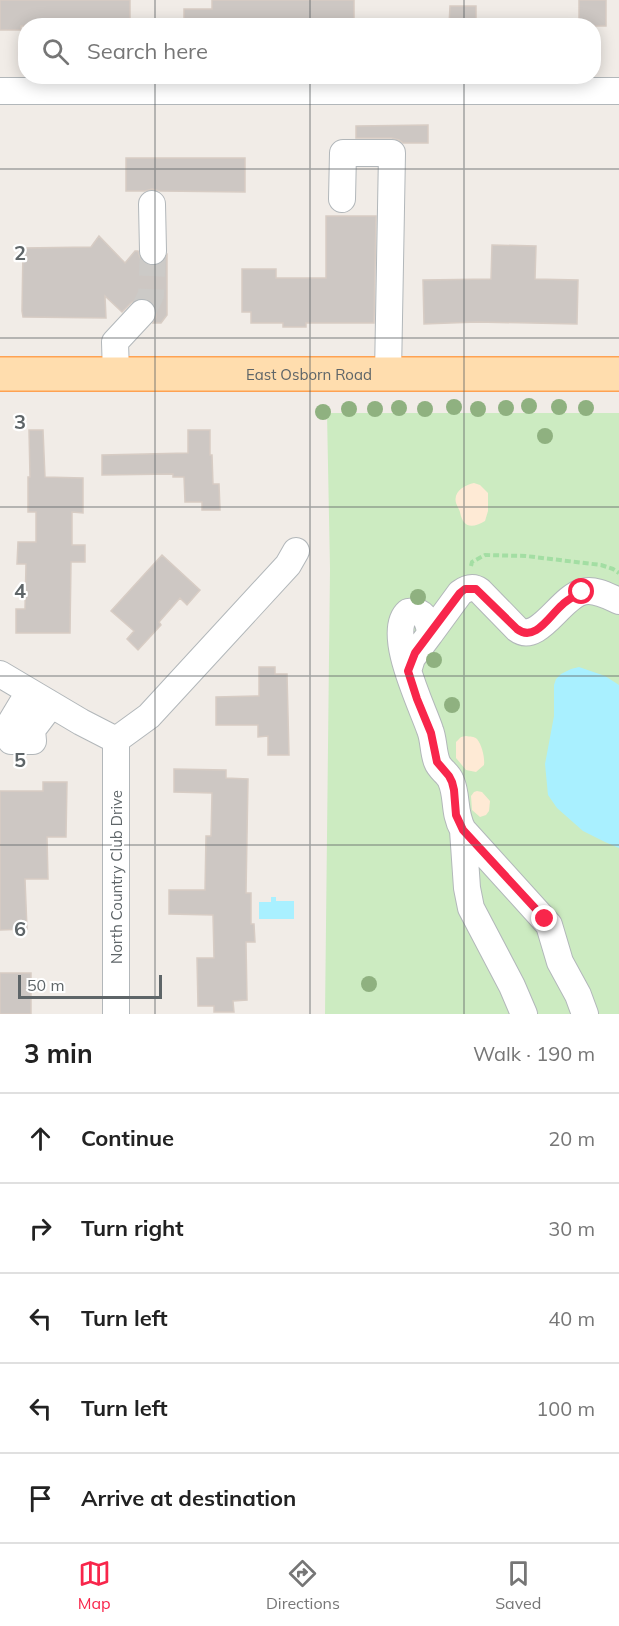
<!DOCTYPE html>
<html lang="en">
<head>
<meta charset="utf-8">
<style>
  :root { --surface:#fff; --page:#f2f2f2; --text:#222; --muted:#767676; --line:#e0e0e0; --accent:#f8264b }
  body { margin:0; font-family:Mulish,sans-serif; background:var(--page); color:var(--text) }
  .scale { position:absolute; left:18px; bottom:15px; width:144px; box-sizing:border-box; padding-left:6px; border:3px solid #5e6568; border-top:0; font-size:16px; line-height:21px; white-space:nowrap; color:#5e6568; -webkit-text-stroke:4px #fff; paint-order:stroke }
  .stop { position:absolute; width:18px; height:18px; margin:-14px; border:4px solid #f8264b; border-radius:50%; background:#fff }
  .stop.end { background:#f8264b; border-color:#fff; box-shadow:0 2px 6px #0008 }
  .list { margin:0; padding:0; list-style:none }
  h2 { display:flex; justify-content:space-between; align-items:center; height:78px; margin:0; padding:0 24px; font-size:26px }
  h2 small { font-size:20px; font-weight:400; color:var(--muted) }
  .list li { display:grid; grid-template-columns:39px 1fr auto; gap:18px; align-items:center; box-sizing:border-box; height:90px; padding:0 24px; border-top:2px solid var(--line) }
  .list b { display:block; font-size:22px; white-space:nowrap }
  .list em { font-size:20px; font-style:normal; color:var(--muted) }
  .icon { flex:none; width:33px; height:33px; fill:none; stroke:currentColor; stroke-width:2; stroke-linecap:round; stroke-linejoin:round }
  .map { position:relative; flex:none; width:619px; height:1014px; overflow:hidden }
  .search { position:absolute; background:var(--surface); box-shadow:0 3px 15px #0003; left:18px; right:18px; top:18px; height:66px; display:flex; align-items:center; gap:15px; box-sizing:border-box; padding:0 21px; border-radius:24px; color:var(--muted); font-size:22px }
  .sheet { height:528px; background:var(--surface) }
  nav { display:flex; justify-content:space-around; align-items:center; box-sizing:border-box; height:84px; border-top:2px solid var(--line); background:var(--surface); font-size:16px; color:var(--muted) }
  nav a { display:grid; justify-items:center; gap:3px }
  nav .on { color:var(--accent) }
  .map>svg:first-child { display:block }
  .green { fill:#ccebc1 }
  .sand { fill:#feead5 }
  .water { fill:#a9f0ff }
  .building { fill:#cdc7c3; stroke:#d7ccc4; stroke-width:1.5 }
  .lines { fill:none; stroke-linecap:round; stroke-linejoin:round }
  .minor-tunnel { stroke:#cccac7; stroke-width:26; stroke-dasharray:26 13; stroke-linecap:butt }
  .minor-casing { stroke:#b2b7ba; stroke-width:28 }
  .major-casing { stroke:#fea253; stroke-width:36 }
  .path { stroke:#a3dea3; stroke-width:4; stroke-dasharray:6 3; stroke-linecap:butt }
  .minor { stroke:#fff; stroke-width:26 }
  .major { stroke:#ffddae; stroke-width:33 }
  .tree { fill:#8fb180 }
  .route { stroke:#f8264b; stroke-width:8 }
  .grid { fill:none; stroke:#5e6568; stroke-width:1.5; stroke-opacity:0.55 }
  .labels { text-anchor:middle; dominant-baseline:central; stroke-width:4.5; stroke-linejoin:round; paint-order:stroke }
  .street-label { font-size:15px; fill:#5e6568; stroke:#fff }
  .grid-label { font-size:20px; text-anchor:middle; font-weight:bold; fill:#5e6568; stroke:#fff; stroke-width:4.5; stroke-linejoin:round; paint-order:stroke }
</style>
</head>
<body>
<div class="map">
<svg width="619" height="1014" viewBox="0 0 619 1014">
  <rect width="100%" height="100%" fill="#f1ece7"/>
  <!-- green -->
  <path class="green" d="M327,413h292v601h-294l5,-445z"/>
  <!-- sand -->
  <path class="sand" d="M474,483l6,2 8,8v18l-3,10c-12,7 -22,8 -25,-9 -1,-3 -3,-6 -4,-9 -3,-12 9,-18 18,-20z
    M466,736c4,1 8,0 11,3 5,6 8,19 7,26l-8,7 -10,-2 -10,-12v-16l5,-5z
    M477,791l5,1 8,9 -1,10 -3,4 -6,2 -8,-7 -1,-14 3,-4z"/>
  <!-- water -->
  <path class="water" d="M579,667l26,9 14,9v163l-14,-6 -22,-11 -26,-23 -9,-13 -3,-31 9,-48v-31l2,-6 5,-5 10,-5z
    M271,897h5v4h18v18h-35v-17h12z"/>
  <!-- building -->
  <path class="building" d="M0,0h130v26h-109v4h-21z
    M212,0h142v26h-170v-17h28z
    M579,0h27v26h-27z
    M450,6h26v20h-27z
    M428,125v18h-25l-4,-3 -7,-2h-36v-12z
    M126,158h119v34l-85,-1 -8,-2 -7,2h-19z
    M326,216h50l-2,107h-68v4h-23v-4h-32v-11h-9v-43h34v9h50z
    M99,236l26,27 10,-12h3l2,7 5,6 8,2 8,-3 6,-8v60l-6,8h-8l3,-6v-8l-3,-7 -7,-3h-9l-6,4 -9,9 -17,-16 1,22 -83,-1 -1,-6 1,-63 68,-1z
    M492,245l44,1 -1,33 43,1 -1,44 -100,-2 -53,2 -1,-44 68,-1z
    M29,430h14l2,47 38,1v35l-11,-1v33h13v17h-14l-1,71h-54v-24h9l1,-45h-9l1,-22h18v-30h-8v-35h2z
    M188,430h22v25h2l1,29h6l1,26h-18v-8h-17l-1,-25h-11v-3l-71,1v-20l86,-2z
    M162,555l38,35 -13,15 -7,-7 -21,24 2,3 -23,25 -11,-11 7,-8 -23,-20z
    M259,667h16v7h12l2,81h-21v-19l-10,1v-12h-42v-28l43,-1z
    M174,769l52,1v8l22,1 -2,114h5v31h3l1,18h-9l1,58 -14,1 1,11h-20v-6h-16l-1,-48h17l-1,-43 -44,-1v-24h36l1,-54h5l1,-43 -38,-1z
    M43,782h24l-1,55h-19l1,42h-23l2,50 -27,1v-139h43z
    M0,973h31v41h-31z"/>
  <g class="lines">
    <!-- minor-tunnel -->
    <path class="minor-tunnel" d="M142,313l9,-18 2,-44"/>
    <defs>
      <path id="minor" d="M0,91h619
        M342,199l1,-46h49l-4,221
        M152,204l1,47
        M116,374l-1,-32 27,-29
        M430,634l30,-41c7,-5 13,-7 20,-2l37,38c21,16 43,-31 65,-37 12,-4 26,4 37,9
        M408,671l4,-13 18,-24c-1,-14 -7,-25 -22,-22 -23,20 14,94 22,118 4,10 3,22 7,32 3,8 11,11 14,19 7,16 2,31 12,49
        M0,674l81,48 35,18
        M29,692l-18,30v19h22l-1,-11 19,-25
        M116,1014v-274l33,-24 139,-151 8,-14
        M524,1014l-12,-28 -41,-78 -4,-20 -4,-58 86,95 11,37 18,33 7,19"/>
      <g id="major">
        <path id="s1" d="M0,374h619"/>
      </g>
    </defs>
    <!-- minor casing -->
    <use href="#minor" class="minor-casing"/>
    <!-- major casing -->
    <use href="#major" class="major-casing"/>
    <!-- path -->
    <path class="path" d="M471,566l1,-4 13,-7 41,1 75,9 12,4 6,4"/>
    <!-- minor -->
    <use href="#minor" class="minor"/>
    <!-- major -->
    <use href="#major" class="major"/>
  </g>
  <!-- trees -->
  <g class="tree">
    <circle cx="529" cy="406" r="8"/>
    <circle cx="454" cy="407" r="8"/>
    <circle cx="559" cy="407" r="8"/>
    <circle cx="399" cy="408" r="8"/>
    <circle cx="506" cy="408" r="8"/>
    <circle cx="586" cy="408" r="8"/>
    <circle cx="349" cy="409" r="8"/>
    <circle cx="375" cy="409" r="8"/>
    <circle cx="425" cy="409" r="8"/>
    <circle cx="478" cy="409" r="8"/>
    <circle cx="323" cy="412" r="8"/>
    <circle cx="545" cy="436" r="8"/>
    <circle cx="418" cy="597" r="8"/>
    <circle cx="434" cy="660" r="8"/>
    <circle cx="452" cy="705" r="8"/>
    <circle cx="369" cy="984" r="8"/>
  </g>
  <g class="lines">
    <!-- route -->
    <path class="route" d="M545,919l-82,-89 -7,-15 -2,-25 -2,-8 -3,-6 -12,-14 -6,-29 -14,-34 -9,-28 7,-18 45,-60 5,-4h11l41,40c18,14 33,-14 45,-24 6,-6 13,-9 20,-13"/>
  </g>
  <!-- grid -->
  <path class="grid" d="M155,0v26M310,0v26M464,0v26M155,76v938M310,76v938M464,76v938M0,169h619M0,338h619M0,507h619M0,676h619M0,845h619"/>
  <g class="labels">
    <!-- street labels -->
    <g class="street-label">
      <text stroke="none"><textPath href="#s1" startOffset="309">East Osborn Road</textPath></text>
      <text transform="translate(116 877) rotate(-90)">North Country Club Drive</text>
    </g>
  </g>
  <g class="grid-label">
    <text x="20" y="260">2</text>
    <text x="20" y="429">3</text>
    <text x="20" y="598">4</text>
    <text x="20" y="767">5</text>
    <text x="20" y="936">6</text>
  </g>
</svg>
<div class="scale">50 m</div>
<div class="stop" style="left:582px;top:592px"></div>
<div class="stop end" style="left:545px;top:919px"></div>
<div class="search"><svg class="icon" aria-label="search" viewBox="0 0 24 24"><circle cx="10" cy="10" r="6"/><path d="M15 15l6 6"/></svg>Search here</div>
</div>
<section class="sheet">
<h2>3 min<small>Walk · 190 m</small></h2>
<ul class="list">
<li><svg class="icon" aria-label="ahead" viewBox="0 0 24 24"><path d="M12 20V5M6 11l6-6 6 6"/></svg><div><b>Continue</b></div><em>20 m</em></li>
<li><svg class="icon" aria-label="right" viewBox="0 0 24 24"><path d="M7 20v-9h11M14 6l5 5-5 5"/></svg><div><b>Turn right</b></div><em>30 m</em></li>
<li><svg class="icon" aria-label="left" viewBox="0 0 24 24"><path d="M17 20v-9H6M10 6l-5 5 5 5"/></svg><div><b>Turn left</b></div><em>40 m</em></li>
<li><svg class="icon" aria-label="left" viewBox="0 0 24 24"><path d="M17 20v-9H6M10 6l-5 5 5 5"/></svg><div><b>Turn left</b></div><em>100 m</em></li>
<li><svg class="icon" aria-label="arrive" viewBox="0 0 24 24"><path d="M6 21V4h12l-3 4 3 4H6"/></svg><div><b>Arrive at destination</b></div></li>
</ul>
</section>
<nav>
<a class="on"><svg class="icon" aria-label="map" viewBox="0 0 24 24"><path d="M3 6l6-2 6 2 6-2v14l-6 2-6-2-6 2zM9 4v14M15 6v14"/></svg>Map</a>
<a><svg class="icon" aria-label="directions" viewBox="0 0 24 24"><path d="M12 3l9 9-9 9-9-9zM9 14v-3h6M13 9l2 2-2 2"/></svg>Directions</a>
<a><svg class="icon" aria-label="saved" viewBox="0 0 24 24"><path d="M7 4h10v16l-5-4-5 4z"/></svg>Saved</a>
</nav>
</body>
</html>
